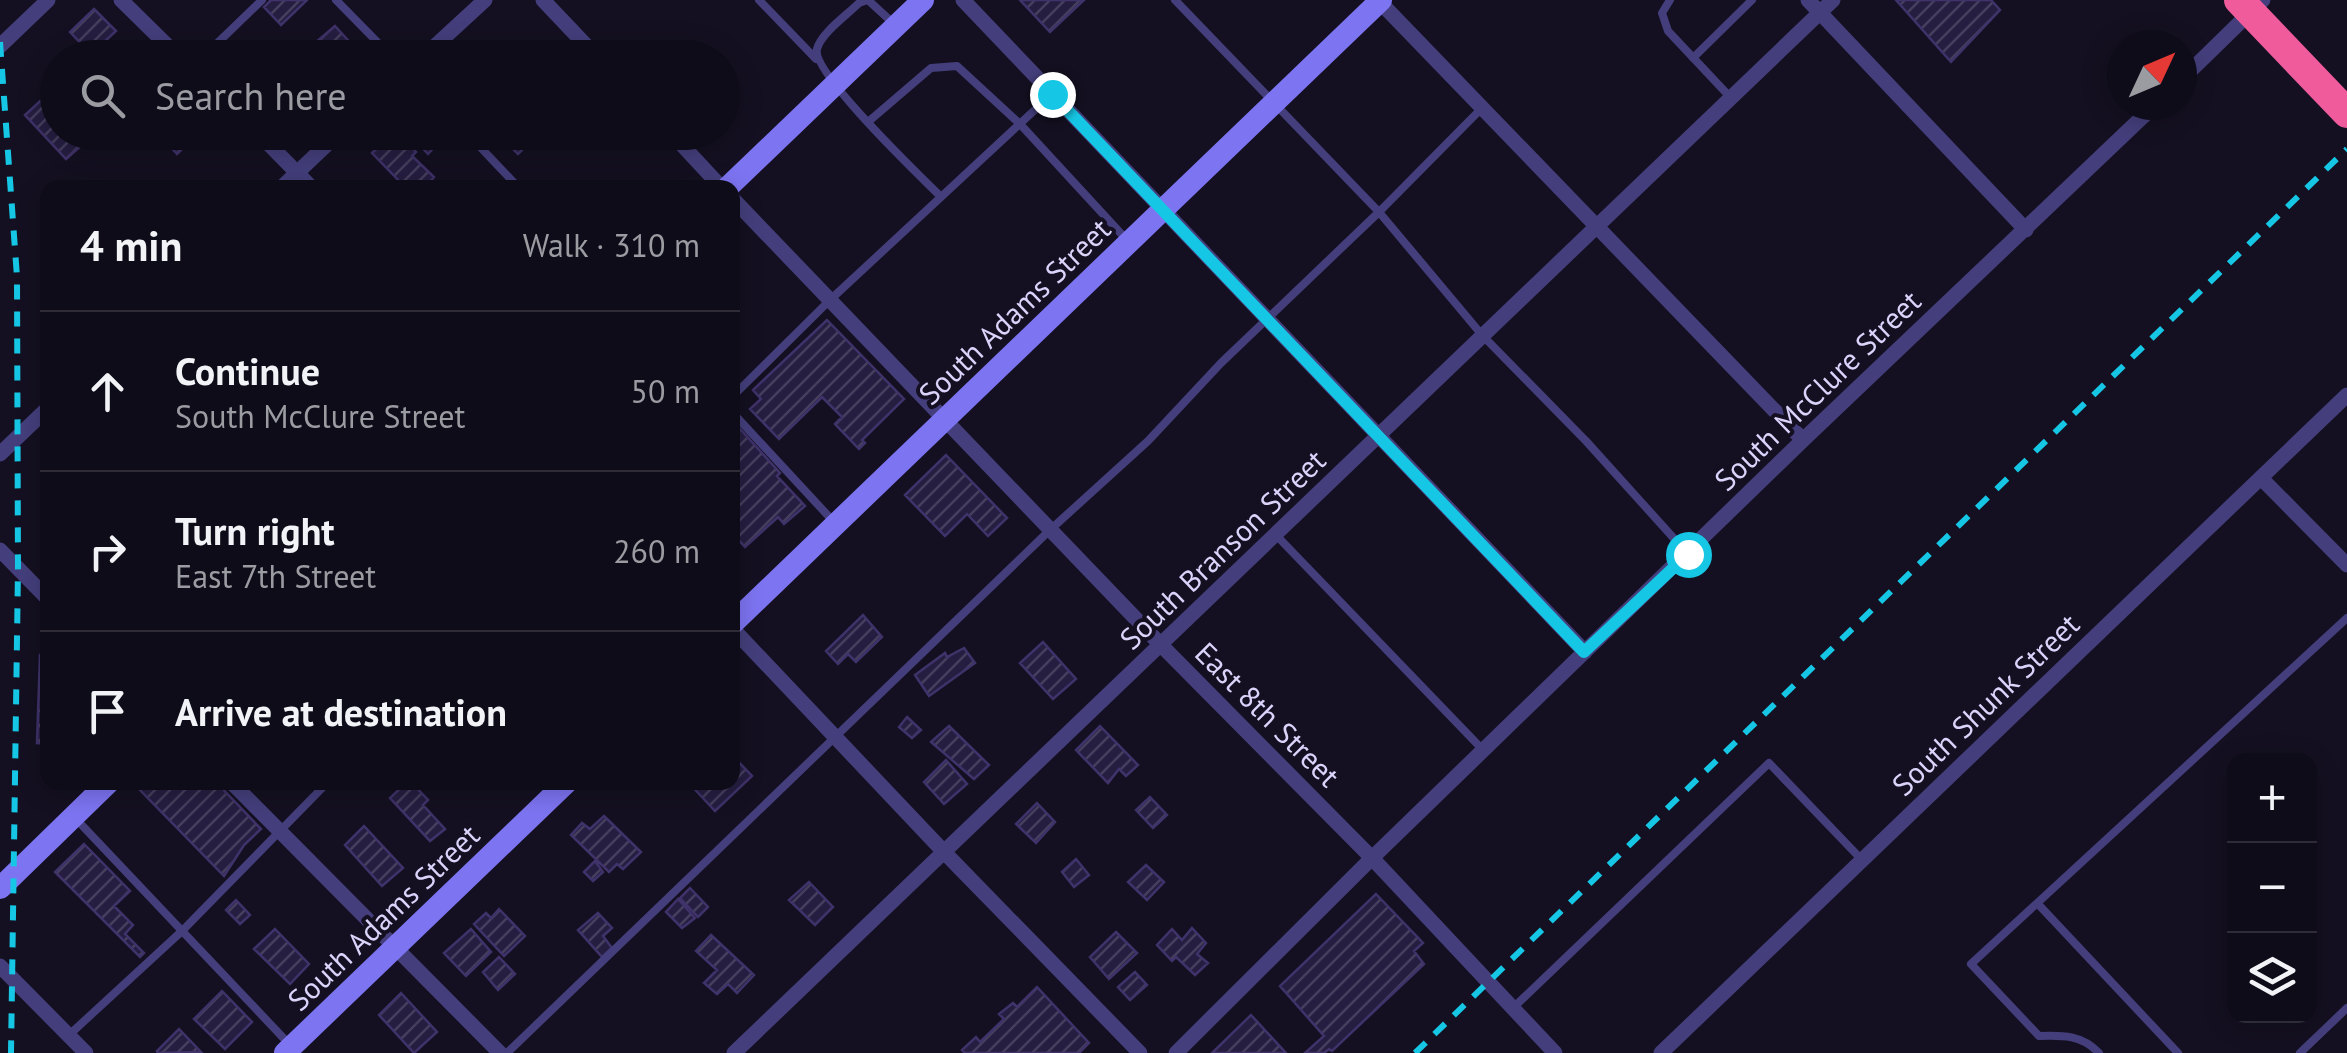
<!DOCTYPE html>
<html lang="en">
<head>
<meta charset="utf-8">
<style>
  :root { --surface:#0f0c19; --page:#181522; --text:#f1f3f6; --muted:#9b9ba2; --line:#2f2c38 }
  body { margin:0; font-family:"PT Sans",sans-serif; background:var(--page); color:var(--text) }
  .controls { position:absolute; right:30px; bottom:30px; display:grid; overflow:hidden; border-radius:20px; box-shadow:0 5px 25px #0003 }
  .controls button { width:90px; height:90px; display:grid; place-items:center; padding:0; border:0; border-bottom:2px solid var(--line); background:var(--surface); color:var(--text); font:50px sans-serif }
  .compass { position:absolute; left:2107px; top:30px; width:90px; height:90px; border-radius:50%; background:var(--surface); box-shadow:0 5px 25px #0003; rotate:46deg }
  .stop { position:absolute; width:30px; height:30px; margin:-22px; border:8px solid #16c7e5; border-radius:50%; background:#fff }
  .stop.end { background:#16c7e5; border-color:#fff; box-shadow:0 2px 10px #0008 }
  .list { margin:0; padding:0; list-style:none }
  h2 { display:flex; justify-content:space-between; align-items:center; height:130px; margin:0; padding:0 40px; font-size:42px }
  h2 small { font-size:32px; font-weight:400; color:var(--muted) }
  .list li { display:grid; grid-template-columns:65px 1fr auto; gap:30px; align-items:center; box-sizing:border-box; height:160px; padding:0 40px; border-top:2px solid var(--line) }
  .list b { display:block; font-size:38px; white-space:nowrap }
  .list p { margin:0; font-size:32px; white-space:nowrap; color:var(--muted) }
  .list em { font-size:32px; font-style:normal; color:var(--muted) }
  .icon { flex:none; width:55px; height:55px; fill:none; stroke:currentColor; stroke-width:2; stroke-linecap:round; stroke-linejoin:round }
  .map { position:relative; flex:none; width:2347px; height:1053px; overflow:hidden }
  .search { position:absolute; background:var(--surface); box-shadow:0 5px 25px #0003; left:40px; top:40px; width:700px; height:110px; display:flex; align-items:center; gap:25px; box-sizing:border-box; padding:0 35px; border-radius:55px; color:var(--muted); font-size:38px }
  .panel { position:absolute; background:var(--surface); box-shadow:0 5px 25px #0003; left:40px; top:180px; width:700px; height:610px; border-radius:20px }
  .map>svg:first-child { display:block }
  .building { fill:url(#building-hatch); stroke:#40326a; stroke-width:2.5 }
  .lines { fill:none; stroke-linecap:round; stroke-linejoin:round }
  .lane { stroke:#443f7c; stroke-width:8 }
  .street { stroke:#443f7c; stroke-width:15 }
  .secondary { stroke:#7d74f2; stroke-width:22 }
  .highway { stroke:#ef5b9b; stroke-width:30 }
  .rail { stroke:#16c7e5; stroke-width:6; stroke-dasharray:15 12; stroke-linecap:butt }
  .route { stroke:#16c7e5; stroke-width:12 }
  .labels { text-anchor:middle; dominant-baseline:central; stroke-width:8; stroke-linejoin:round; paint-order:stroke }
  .street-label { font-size:30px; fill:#dad4fb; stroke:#141021 }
</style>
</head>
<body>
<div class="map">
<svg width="2347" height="1053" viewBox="0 0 2347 1053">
  <defs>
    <pattern id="building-hatch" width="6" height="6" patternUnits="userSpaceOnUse" patternTransform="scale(2.5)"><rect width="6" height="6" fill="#261e41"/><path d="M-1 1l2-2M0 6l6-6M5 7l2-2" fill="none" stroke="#453e5d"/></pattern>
  </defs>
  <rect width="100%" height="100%" fill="#141021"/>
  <!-- building -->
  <path class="building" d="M271,0h36l-26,25 -17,-18z
    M1020,0h64l-34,32z
    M1896,0h95l9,10 -49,52z
    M94,9l22,22 -25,23 -21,-22z
    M335,26l22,24 -8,8h-46l-2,-3z
    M50,92l8,8v32h29l4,5 -25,22 -41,-44z
    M173,132h27l-23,22 -12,-13z
    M407,132h41l-20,22z
    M507,132h27l3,3 -19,19 -16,-16z
    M389,136l12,10 5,-5 10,11 -4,4 22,21 -10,11h-18l-34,-35z
    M827,320l77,79 -42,41 3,3 -6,6 -24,-25 7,-7 -20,-20 -43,42 -29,-30 11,-10 -8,-9z
    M732,420l48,53 -3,3 28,30 -21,18 -6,-7 -33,30 -10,-11 -3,2z
    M946,455l61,63 -19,18 -21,-22 -22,22 -40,-41z
    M863,615l19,22 -26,25 -8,-8 -10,10 -12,-13z
    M1043,642l33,37 -23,20 -33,-36z
    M964,648l11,15 -46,33 -14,-21 30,-22 2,4z
    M40,655h8v89l-11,-1z
    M907,717l14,13 -9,8 -13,-11z
    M949,726l40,39 -15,14 -43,-37z
    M1100,726l38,39 -12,11 -7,-7 -11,14 -32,-33z
    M732,755l20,21 -37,35 -27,-29h44z
    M946,760l21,24 -23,20 -20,-22z
    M146,782h70l45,47 -17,16 -20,31 -85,-87z
    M407,782h4l17,18 -5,5 22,24 -15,12 -40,-43z
    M1150,797l17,18 -14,13 -17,-18z
    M1037,803l18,19 -19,21 -20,-19z
    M604,816l37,36 -18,17 -6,-5 -8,8 -38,-37 11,-12 8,6z
    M364,826l39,42 -21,18 -37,-41z
    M84,844l46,47 -16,15 19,19 -8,9 19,19 -4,4 -85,-85z
    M1076,859l13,16 -15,12 -12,-15z
    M595,861l8,11 -10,9 -9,-9z
    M1146,865l18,17 -17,18 -19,-18z
    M809,882l24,25 -18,18 -26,-25z
    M690,888l18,19 -10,10 -18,-19z
    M1376,894l47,49 -9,8 10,13 -92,87 -3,-2 -5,4h-19l19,-17 -44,-50z
    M678,899l17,19 -13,10 -16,-16z
    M236,900l14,15 -10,9 -14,-14z
    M499,909l26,27 -21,20 -30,-32 12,-11 5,5z
    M598,913l14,15 -9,8 9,12 -10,9 -24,-27z
    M1192,928l14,15 -9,11 11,9 -13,12 -19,-18 -4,4 -15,-16 15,-16 10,11z
    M275,929l34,35 -19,20 -36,-35z
    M471,929l20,23 -25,24 -22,-23z
    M1116,932l21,21 -28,26 -19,-22z
    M711,935l43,40 -17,18 -9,-9 -11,10 -13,-11 13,-13 -21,-19z
    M499,957l16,17 -17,16 -15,-18z
    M1135,972l12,13 -17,15 -12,-13z
    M1037,987l52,56 -10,10h-114l-3,-3 14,-13 4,5 24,-23 -5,-5 14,-11 4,4z
    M222,991l30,31 -27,27 -31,-30z
    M401,993l36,39 -23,21 -35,-38z
    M1251,1015l35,38h-74z
    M179,1029l22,23 -43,1 -1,-2z"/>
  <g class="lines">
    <!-- lane -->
    <path class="lane" d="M336,0l57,58
      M759,0l57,59
      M867,0l-8,3c-12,12 -38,30 -42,46 -6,23 103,127 124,148
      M868,0l25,23
      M1175,0l204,212 103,123 104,106 102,113
      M1670,0l-8,13 6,18 63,67
      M202,58l60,-58
      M1693,58l59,-58
      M868,122l63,-54 26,-2 63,58 106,115
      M466,132l53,56
      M732,397l98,-97 222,-206
      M732,412l101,109
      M1276,535l207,215
      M77,820l214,226
      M2038,904l140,149
      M1513,1008l256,-245 93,97
      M69,1035l113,-104 146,-149
      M507,1053l543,-523 98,-89 73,-78 158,-151 102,-103
      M2099,1053c-17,-18 -36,-18 -60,-17l-68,-72 376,-346
      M2300,1053l47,-45"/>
    <!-- street -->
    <path class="street" d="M121,0l59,58
      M543,0l55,58
      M963,0l622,652
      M1378,0l425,440
      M1808,0l218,230
      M0,46l48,-46
      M422,58l63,-58
      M2182,79l81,-79
      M257,132l55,56
      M670,132l52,56
      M281,188l59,-56
      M732,198l429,447 211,213 183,195
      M0,454l48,-46
      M2261,478l86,87
      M0,550l48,49
      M732,628l213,225 195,200
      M231,782l269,271
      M0,966l86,87
      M734,1053l1099,-1053
      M1176,1053l196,-195 431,-418 352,-335
      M1661,1053l686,-658"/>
    <!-- secondary -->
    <path class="secondary" d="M727,188l196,-188
      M732,624l649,-624
      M0,888l109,-106
      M285,1053l282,-271"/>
    <!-- highway -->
    <path class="highway" d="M2239,0l108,113"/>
    <!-- rail -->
    <path class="rail" d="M0,42l17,235 1,293 -7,483
      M1415,1053l932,-904"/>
  </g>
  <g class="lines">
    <!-- route -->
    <path class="route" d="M1052,94l532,558 104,-98"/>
  </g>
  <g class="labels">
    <!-- street labels -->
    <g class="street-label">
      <text transform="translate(1014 311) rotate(-44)">South Adams Street</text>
      <text transform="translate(1817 390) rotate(-44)">South McClure Street</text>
      <text transform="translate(1222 549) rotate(-44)">South Branson Street</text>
      <text transform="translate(1985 704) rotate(-44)">South Shunk Street</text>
      <text transform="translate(1268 714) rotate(45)">East 8th Street</text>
      <text transform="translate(383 917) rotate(-44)">South Adams Street</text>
    </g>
  </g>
</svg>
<div class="controls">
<button>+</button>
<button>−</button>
<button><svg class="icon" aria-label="layers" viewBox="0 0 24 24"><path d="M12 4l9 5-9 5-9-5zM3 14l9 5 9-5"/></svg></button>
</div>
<svg class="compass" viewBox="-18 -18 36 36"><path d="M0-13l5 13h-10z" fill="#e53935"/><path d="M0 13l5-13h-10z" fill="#9b9ba2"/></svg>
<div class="stop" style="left:1688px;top:554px"></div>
<div class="stop end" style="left:1052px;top:94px"></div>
<div class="search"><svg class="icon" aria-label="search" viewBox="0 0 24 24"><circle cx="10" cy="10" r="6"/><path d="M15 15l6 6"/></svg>Search here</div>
<section class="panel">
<h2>4 min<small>Walk · 310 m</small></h2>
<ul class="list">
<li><svg class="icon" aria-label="ahead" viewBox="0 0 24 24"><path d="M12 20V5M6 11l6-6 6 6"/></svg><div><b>Continue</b><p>South McClure Street</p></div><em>50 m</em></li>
<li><svg class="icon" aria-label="right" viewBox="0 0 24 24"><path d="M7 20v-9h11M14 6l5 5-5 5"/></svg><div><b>Turn right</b><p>East 7th Street</p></div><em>260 m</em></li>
<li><svg class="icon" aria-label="arrive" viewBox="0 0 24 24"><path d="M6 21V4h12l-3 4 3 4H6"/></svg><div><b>Arrive at destination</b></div></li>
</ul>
</section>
</div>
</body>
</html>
